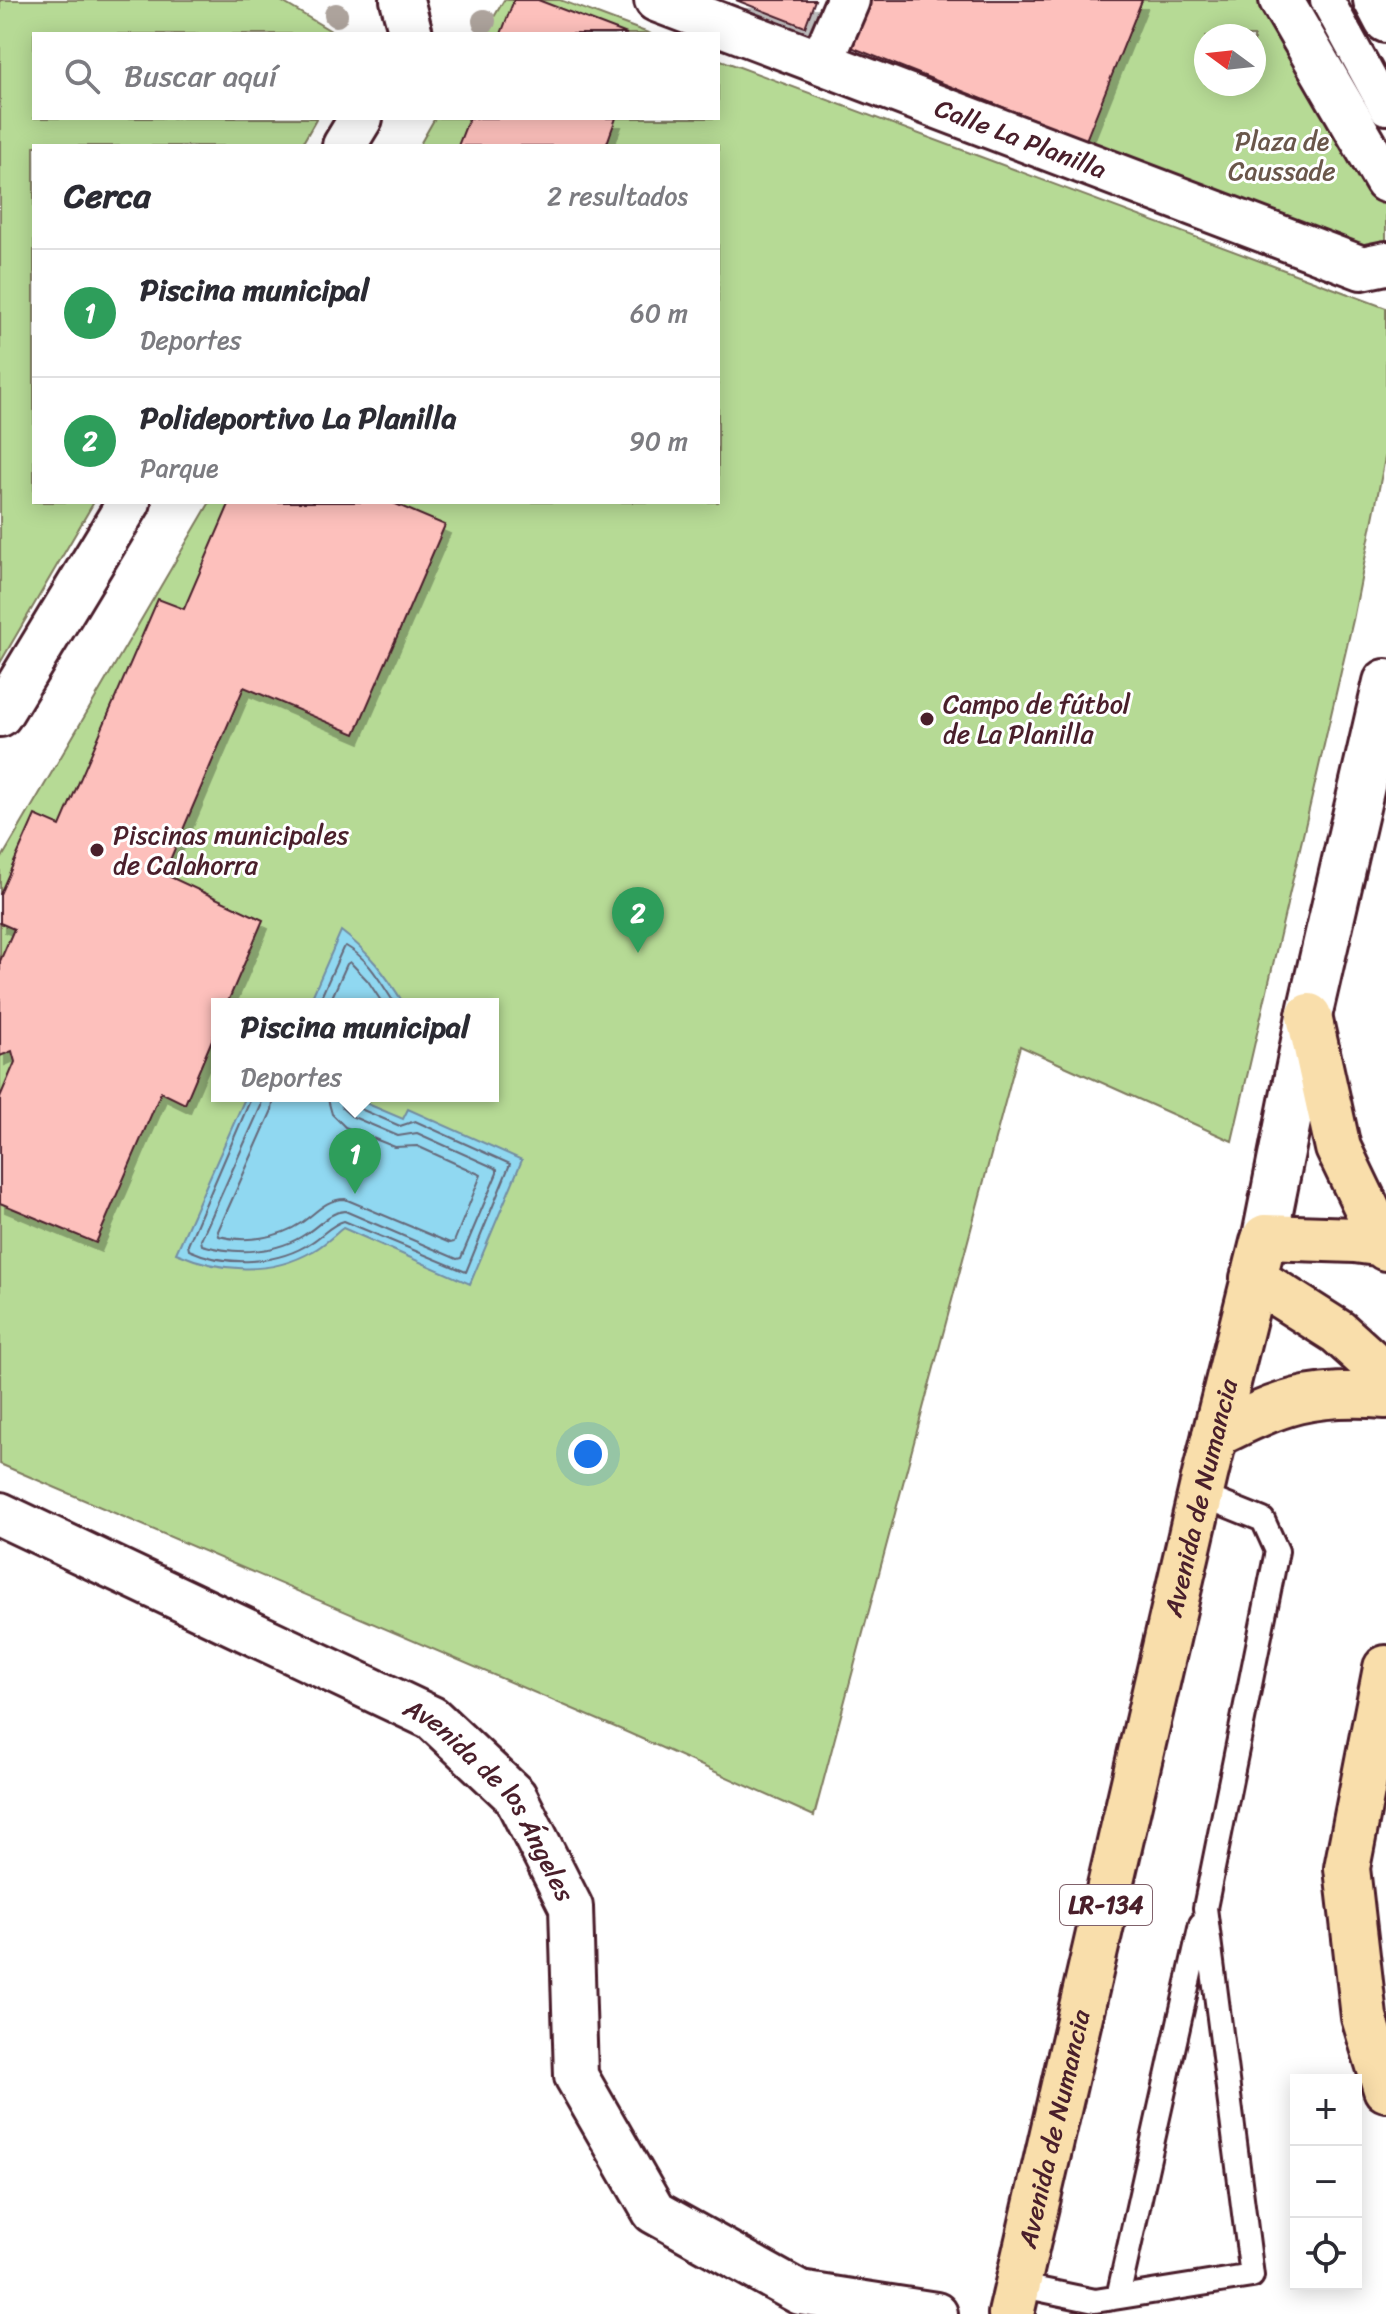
<!DOCTYPE html>
<html lang="es">
<head>
<meta charset="utf-8">
<style>
  :root { --surface:#fff; --page:#f2f2f3; --text:#2b2b33; --muted:#7c7c81; --line:#e1e1e2; --accent:#4a1f2b }
  body { margin:0; font-family:Sriracha,sans-serif; background:var(--page); color:var(--text) }
  .controls { position:absolute; right:24px; bottom:24px; display:grid; overflow:hidden; border-radius:0px; box-shadow:0 4px 20px #0003 }
  .controls button { width:72px; height:72px; display:grid; place-items:center; padding:0; border:0; border-bottom:2px solid var(--line); background:var(--surface); color:var(--text); font:40px sans-serif }
  .compass { position:absolute; left:1194px; top:24px; width:72px; height:72px; border-radius:50%; background:var(--surface); box-shadow:0 4px 20px #0003; rotate:285deg }
  .you { position:absolute; left:588px; top:1454px; width:28px; height:28px; margin:-20px; border:6px solid #fff; border-radius:50%; background:#1a73e8; box-shadow:0 0 0 12px #1a73e833 }
  .badge { display:grid; place-items:center; width:52px; height:52px; border-radius:50%; background:var(--accent); color:#fff; font-size:26px; font-weight:700 }
  .pin { position:absolute; translate:-50% -66px; filter:drop-shadow(0 2px 4px #0008) }
  .pin::after { content:''; position:absolute; top:42px; width:28px; height:24px; background:inherit; clip-path:polygon(0 0,100% 0,50% 100%) }
  .popup { position:absolute; left:211px; top:998px; width:288px; height:104px; box-sizing:border-box; display:grid; place-content:center; border-radius:0px; background:var(--surface); filter:drop-shadow(0 2px 6px #0005); font-size:26px; white-space:nowrap; color:var(--muted) }
  .popup b { font-size:30px; color:var(--text) }
  .popup::after { content:''; position:absolute; left:50%; top:100%; margin-left:-16px; border:16px solid transparent; border-top-color:var(--surface) }
  .list { margin:0; padding:0; list-style:none }
  h2 { display:flex; justify-content:space-between; align-items:center; height:104px; margin:0; padding:0 32px; font-size:34px }
  h2 small { font-size:26px; font-weight:400; color:var(--muted) }
  .list li { display:grid; grid-template-columns:52px 1fr auto; gap:24px; align-items:center; box-sizing:border-box; height:128px; padding:0 32px; border-top:2px solid var(--line) }
  .list b { display:block; font-size:30px; white-space:nowrap }
  .list p { margin:0; font-size:26px; white-space:nowrap; color:var(--muted) }
  .list em { font-size:26px; font-style:normal; color:var(--muted) }
  .icon { flex:none; width:44px; height:44px; fill:none; stroke:currentColor; stroke-width:2; stroke-linecap:round; stroke-linejoin:round }
  .map { position:relative; flex:none; width:1386px; height:2314px; overflow:hidden }
  .search { position:absolute; background:var(--surface); box-shadow:0 4px 20px #0003; left:32px; top:32px; width:688px; height:88px; display:flex; align-items:center; gap:20px; box-sizing:border-box; padding:0 28px; border-radius:0px; color:var(--muted); font-size:30px }
  .panel { position:absolute; background:var(--surface); box-shadow:0 4px 20px #0003; left:32px; top:144px; width:688px; height:360px; border-radius:0px }
  .map>svg:first-child { display:block }
  .green { fill:#b6da95; stroke:#807c60; stroke-width:2; fill-rule:evenodd }
  .water { fill:#90d8f1; stroke:#748ea2; stroke-width:2 }
  .lines { fill:none; stroke-linecap:round; stroke-linejoin:round }
  .shore { stroke:#66697a; stroke-width:2 }
  .building { fill:#fdc0bc; stroke:#4a1f2b; stroke-width:2; filter:url(#shadow) }
  .service-casing { stroke:#4a1f2b; stroke-width:28 }
  .pedestrian-casing { stroke:#4a1f2b; stroke-width:38 }
  .minor-casing { stroke:#4a1f2b; stroke-width:48 }
  .tertiary-casing { stroke:#4a1f2b; stroke-width:50 }
  .primary-casing { stroke:#4a1f2b; stroke-width:50 }
  .trunk-casing { stroke:#4a1f2b; stroke-width:50 }
  .service { stroke:#fff; stroke-width:22 }
  .pedestrian { stroke:#fff; stroke-width:32 }
  .minor { stroke:#fff; stroke-width:42 }
  .tertiary { stroke:#fff; stroke-width:44 }
  .primary { stroke:#f9deab; stroke-width:44 }
  .trunk { stroke:#f9deab; stroke-width:44 }
  .tree { fill:#ada39c }
  .poi-dot { fill:#4a1f2b; stroke:#fff; stroke-width:3 }
  .labels { text-anchor:middle; dominant-baseline:central; stroke-width:6; stroke-linejoin:round; paint-order:stroke }
  .shield { fill:#fff; stroke:#80626b; stroke-width:2 }
  .shield-label { font-size:24px; font-weight:bold; fill:#4a1f2b }
  .street-label { font-size:26px; fill:#4a1f2b; stroke:#fff }
  .park-label { font-size:26px; fill:#6a574b; stroke:#fff }
  .poi-label { font-size:26px; fill:#4a1f2b; stroke:#fff; text-anchor:start }
</style>
</head>
<body>
<div class="map">
<svg width="1386" height="2314" viewBox="0 0 1386 2314">
  <defs>
    <filter id="shadow"><feDropShadow dx="5" dy="9" stdDeviation="0" flood-color="#0004"/></filter>
  </defs>
  <rect width="100%" height="100%" fill="#fff"/>
  <filter id="ink" filterUnits="userSpaceOnUse"><feTurbulence type="fractalNoise" baseFrequency=".0125" numOctaves="2"/><feDisplacementMap in="SourceGraphic" scale="16" xChannelSelector="R" yChannelSelector="G"/><feConvolveMatrix kernelMatrix="1 2 1 2 8 2 1 2 1" color-interpolation-filters="sRGB"/></filter>
  <g filter="url(#ink)">
    <!-- green -->
    <path class="green" d="M0,0h279l57,34h-302v84h283l-16,28h-267v356h60l-94,161z
      M504,0h56l91,34h-167z
      M1142,0h139l105,181v82l-310,-102zM1206,36h48v48h-48z
      M718,59l668,249v145l-33,167 -121,521 -212,-95 -206,770 -192,-86 -622,-266v-603l210,-359h508v-356h-299l16,-28h283zM217,1004h276v92h-276z"/>
    <!-- water -->
    <path class="water" d="M341,931c28,21 45,44 63,73h-95z
      M246,1096h103l54,23 5,-10 114,51 -52,124 -127,-56c-10,8 -19,17 -30,23 -43,25 -93,21 -137,2z"/>
    <g class="lines">
      <!-- shore -->
      <path class="shore" d="M318,1004l25,-56 3,-2c23,13 35,37 49,58
        M329,1004l18,-40 3,-2 18,19 15,23
        M252,1096l-64,149 1,5c37,17 89,15 123,-8 11,-7 20,-18 32,-21l122,51 44,-108 -95,-43 -15,5 -44,-19 -5,-4 -1,-7
        M262,1096l-1,10 -60,134 1,5c34,10 75,9 105,-12 13,-8 22,-21 38,-22l112,48 4,-1 36,-85v-4l-80,-36 -19,3 -47,-20 -9,-8 -3,-12
        M274,1096l-2,14 -54,121 1,5c26,7 60,2 82,-13 15,-10 25,-24 44,-24l105,44 4,-1 27,-67 -64,-29 -22,1 -50,-20 -13,-13 -5,-18"/>
    </g>
    <!-- building -->
    <path class="building" d="M514,0h24l89,34h-126z
      M736,0h79l-10,27z
      M870,0h272l-56,140 -235,-93z
      M469,118h147l-10,28h-148z
      M230,502h161l54,23 -90,209 -111,-47 -80,187 99,46 -36,84h-10v24l-32,76 -24,-12 -65,151 -96,-40v-106l15,-35 -3,-11 -12,5v-95l14,-32 -14,-6v-29l35,-79 25,11 98,-227 26,10z"/>
    <g class="lines">
      <defs>
        <path id="service" d="M1018,2285l77,16 157,-25 -47,-368 72,-357 -14,-31 -62,-25
          M1118,2297l83,-373"/>
        <path id="pedestrian" d="M1327,0l59,108"/>
        <g id="minor">
          <path d="M402,0l9,34"/>
          <path id="s1" d="M656,0l706,268 24,-5"/>
          <path d="M1281,0l105,181"/>
          <path d="M1375,0l11,21"/>
          <path d="M822,61l26,-61"/>
          <path d="M344,146l17,-28"/>
          <path d="M0,715l129,-213"/>
          <path id="s2" d="M0,1514l432,204 83,78 56,111 5,169 78,136 146,81 136,21"/>
        </g>
        <path id="tertiary" d="M1265,1237l44,-221 77,-334"/>
        <g id="primary">
          <path id="s3" d="M1011,2314l194,-839 58,-233"/>
        </g>
        <path id="trunk" d="M1309,1016l29,132 48,100
          M1265,1237l90,3 29,4
          M1253,1278l85,54 32,29 16,34
          M1215,1435c65,-33 97,-45 171,-39
          M1386,1668l-39,200 17,149 22,72"/>
      </defs>
      <!-- service casing -->
      <use href="#service" class="service-casing"/>
      <!-- pedestrian casing -->
      <use href="#pedestrian" class="pedestrian-casing"/>
      <!-- minor casing -->
      <use href="#minor" class="minor-casing"/>
      <!-- tertiary casing -->
      <use href="#tertiary" class="tertiary-casing"/>
      <!-- primary casing -->
      <use href="#primary" class="primary-casing"/>
      <!-- trunk casing -->
      <use href="#trunk" class="trunk-casing"/>
      <!-- service -->
      <use href="#service" class="service"/>
      <!-- pedestrian -->
      <use href="#pedestrian" class="pedestrian"/>
      <!-- minor -->
      <use href="#minor" class="minor"/>
      <!-- tertiary -->
      <use href="#tertiary" class="tertiary"/>
      <!-- primary -->
      <use href="#primary" class="primary"/>
      <!-- trunk -->
      <use href="#trunk" class="trunk"/>
    </g>
    <!-- trees -->
    <g class="tree">
      <circle cx="336" cy="15" r="12"/>
      <circle cx="484" cy="21" r="12"/>
    </g>
  </g>
  <!-- markers -->
  <g class="poi-dot">
    <circle cx="927" cy="719" r="8"/>
    <circle cx="97" cy="850" r="8"/>
  </g>
  <g class="labels">
    <!-- shield labels -->
    <rect class="shield" x="1060" y="1885" width="92" height="40" rx="6"/>
    <g class="shield-label">
      <text x="1106" y="1905">LR-134</text>
    </g>
    <!-- street labels -->
    <g class="street-label">
      <text stroke="none"><textPath href="#s1" startOffset="390">Calle La Planilla</textPath></text>
      <text stroke="none"><textPath href="#s3" startOffset="838">Avenida de Numancia</textPath></text>
      <text stroke="none"><textPath href="#s2" startOffset="578">Avenida de los Ángeles</textPath></text>
      <text stroke="none"><textPath href="#s3" startOffset="190">Avenida de Numancia</textPath></text>
    </g>
    <!-- park labels -->
    <g class="park-label">
      <text x="1282" y="141">Plaza de<tspan x="1282" dy="30">Caussade</tspan></text>
    </g>
    <!-- poi labels -->
    <g class="poi-label">
      <text x="943" y="704">Campo de fútbol<tspan x="943" dy="30">de La Planilla</tspan></text>
      <text x="113" y="835">Piscinas municipales<tspan x="113" dy="30">de Calahorra</tspan></text>
    </g>
  </g>
</svg>
<div class="controls">
<button>+</button>
<button>−</button>
<button><svg class="icon" aria-label="locate" viewBox="0 0 24 24"><circle cx="12" cy="12" r="6"/><path d="M12 2v4M12 18v4M2 12h4M18 12h4"/></svg></button>
</div>
<svg class="compass" viewBox="-18 -18 36 36"><path d="M0-13l5 13h-10z" fill="#e53935"/><path d="M0 13l5-13h-10z" fill="#7c7c81"/></svg>
<div class="you"></div>
<div class="pin badge" style="left:355px;top:1194px;background:#2e9e5b">1</div>
<div class="popup"><b>Piscina municipal</b>Deportes</div>
<div class="pin badge" style="left:638px;top:953px;background:#2e9e5b">2</div>
<div class="search"><svg class="icon" aria-label="search" viewBox="0 0 24 24"><circle cx="10" cy="10" r="6"/><path d="M15 15l6 6"/></svg>Buscar aquí</div>
<section class="panel">
<h2>Cerca<small>2 resultados</small></h2>
<ul class="list">
<li><span class="badge" style="background:#2e9e5b">1</span><div><b>Piscina municipal</b><p>Deportes</p></div><em>60 m</em></li>
<li><span class="badge" style="background:#2e9e5b">2</span><div><b>Polideportivo La Planilla</b><p>Parque</p></div><em>90 m</em></li>
</ul>
</section>
</div>
</body>
</html>
